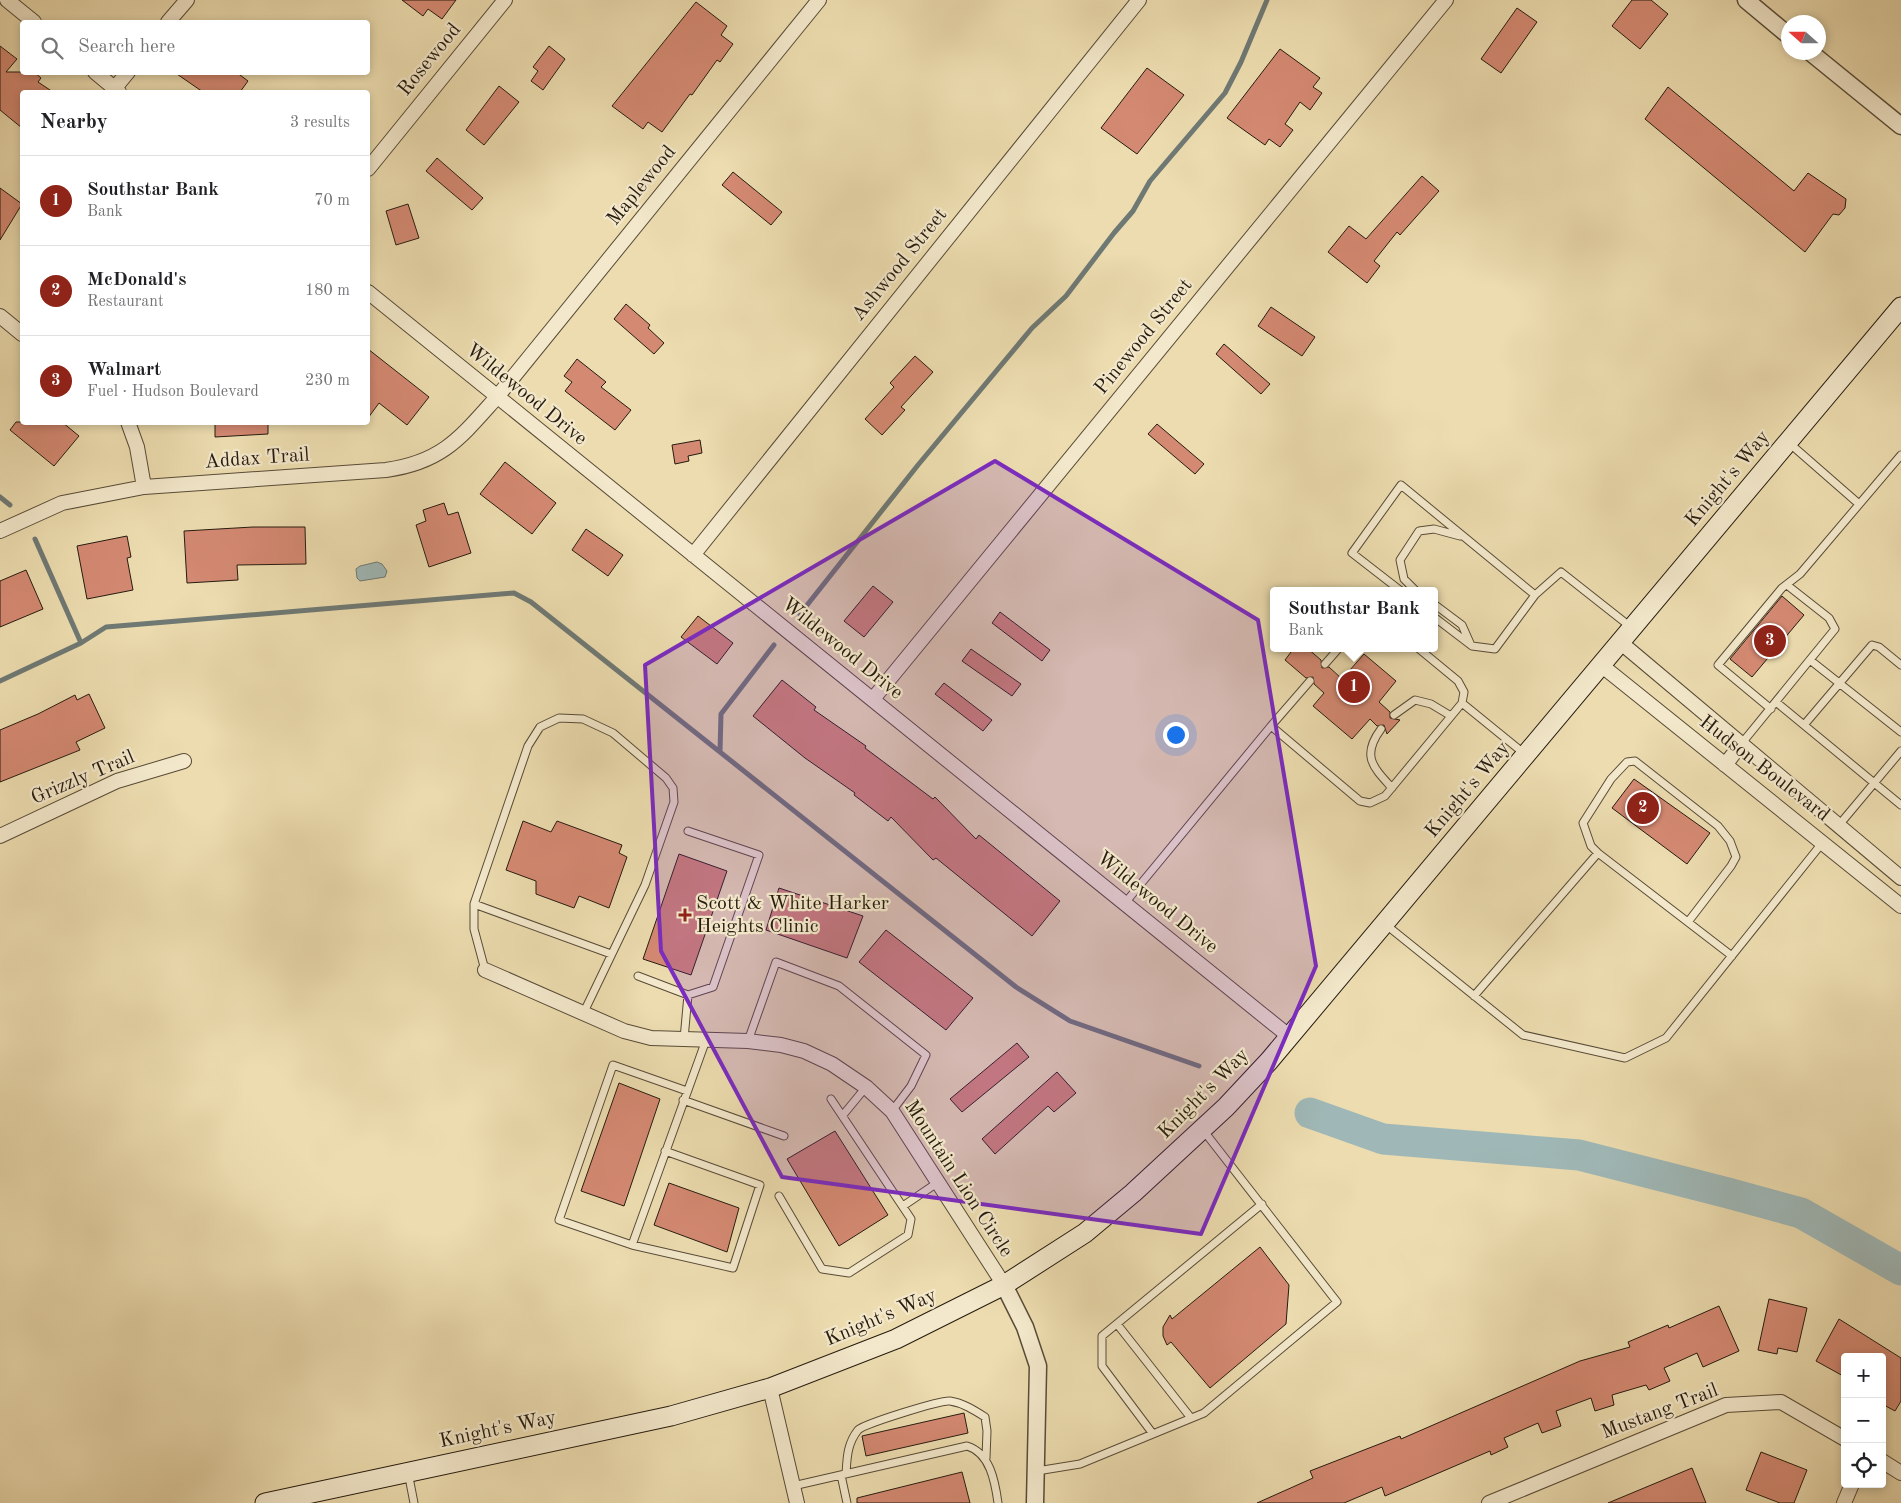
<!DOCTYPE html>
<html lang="en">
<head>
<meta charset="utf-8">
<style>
  :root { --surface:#fff; --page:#f2f2f2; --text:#202124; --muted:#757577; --line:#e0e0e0; --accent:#8f2418 }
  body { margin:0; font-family:"Old Standard TT",serif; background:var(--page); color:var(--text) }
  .controls { position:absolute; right:15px; bottom:15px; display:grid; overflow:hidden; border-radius:5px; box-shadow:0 2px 8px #0003 }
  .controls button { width:45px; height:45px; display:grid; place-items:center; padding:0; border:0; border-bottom:1px solid var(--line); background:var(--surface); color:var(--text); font:25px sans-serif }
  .compass { position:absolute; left:1781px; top:15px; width:45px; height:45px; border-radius:50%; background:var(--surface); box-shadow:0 2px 8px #0003; rotate:291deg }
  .you { position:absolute; left:1175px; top:734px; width:18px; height:18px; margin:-12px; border:4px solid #fff; border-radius:50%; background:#1a73e8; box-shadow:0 0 0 8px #1a73e833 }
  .badge { display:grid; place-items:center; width:32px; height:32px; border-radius:50%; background:var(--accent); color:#fff; font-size:16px; font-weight:700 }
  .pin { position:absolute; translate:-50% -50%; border:2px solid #fff; box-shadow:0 1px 5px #0006 }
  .popup { position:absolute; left:1270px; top:587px; width:168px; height:65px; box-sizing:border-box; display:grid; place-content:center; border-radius:5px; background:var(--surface); filter:drop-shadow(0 1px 4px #0005); font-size:16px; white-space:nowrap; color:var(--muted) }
  .popup b { font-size:19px; color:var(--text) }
  .popup::after { content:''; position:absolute; left:50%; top:100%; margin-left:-10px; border:10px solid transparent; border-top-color:var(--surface) }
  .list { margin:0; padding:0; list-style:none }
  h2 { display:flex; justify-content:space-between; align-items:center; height:65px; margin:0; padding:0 20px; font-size:21px }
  h2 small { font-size:16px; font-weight:400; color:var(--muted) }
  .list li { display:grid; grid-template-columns:32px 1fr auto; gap:15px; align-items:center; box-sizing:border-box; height:90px; padding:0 20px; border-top:1px solid var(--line) }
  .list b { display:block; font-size:19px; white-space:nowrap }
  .list p { margin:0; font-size:16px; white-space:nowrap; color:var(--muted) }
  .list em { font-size:16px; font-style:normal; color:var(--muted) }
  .icon { flex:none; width:28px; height:28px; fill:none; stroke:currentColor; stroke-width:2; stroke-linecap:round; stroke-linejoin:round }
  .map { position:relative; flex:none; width:1901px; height:1503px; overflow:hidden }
  .search { position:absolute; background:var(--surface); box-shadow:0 2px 8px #0003; left:20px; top:20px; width:350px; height:55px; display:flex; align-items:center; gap:12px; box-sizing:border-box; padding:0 18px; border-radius:5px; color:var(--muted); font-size:19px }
  .panel { position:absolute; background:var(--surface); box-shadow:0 2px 8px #0003; left:20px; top:90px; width:350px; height:335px; border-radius:5px }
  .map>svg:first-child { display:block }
  .water { fill:#9fb8b7; stroke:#6f7974 }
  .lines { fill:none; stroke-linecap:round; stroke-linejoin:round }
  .stream { stroke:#6f7974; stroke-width:5 }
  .river { stroke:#9fb8b7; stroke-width:31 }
  .building { fill:#d48972; stroke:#261b0f }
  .service-casing { stroke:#584b37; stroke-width:9 }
  .minor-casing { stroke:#584b37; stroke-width:16 }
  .tertiary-casing { stroke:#584b37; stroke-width:19 }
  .secondary-casing { stroke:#261b0f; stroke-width:21 }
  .service { stroke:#f3e8cb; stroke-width:7 }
  .minor { stroke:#f3e8cb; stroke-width:14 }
  .tertiary { stroke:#f3e8cb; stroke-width:16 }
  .secondary { stroke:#f3e8cb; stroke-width:19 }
  .marked { fill:#7b2cbf; fill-opacity:0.2; stroke:#7b2cbf; stroke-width:4; stroke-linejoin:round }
  .poi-dot { fill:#8f2418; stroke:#f3e8cb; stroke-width:2 }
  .labels { text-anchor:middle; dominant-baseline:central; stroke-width:4.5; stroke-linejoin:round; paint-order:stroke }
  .street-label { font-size:20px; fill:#261b0f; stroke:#f3e8cb }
  .poi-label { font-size:20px; fill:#261b0f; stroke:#f3e8cb; text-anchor:start }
</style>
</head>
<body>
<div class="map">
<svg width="1901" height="1503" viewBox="0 0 1901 1503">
  <rect width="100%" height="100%" fill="#ecdcaf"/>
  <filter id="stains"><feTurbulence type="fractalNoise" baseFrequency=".004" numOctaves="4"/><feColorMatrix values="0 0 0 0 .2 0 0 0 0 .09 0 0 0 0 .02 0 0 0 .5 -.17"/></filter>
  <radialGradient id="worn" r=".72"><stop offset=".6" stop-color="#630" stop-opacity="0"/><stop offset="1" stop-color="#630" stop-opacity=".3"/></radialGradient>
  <!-- water -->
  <path class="water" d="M377,562l5,2 5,7 -2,6 -25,4 -3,-3 -1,-9 4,-3z"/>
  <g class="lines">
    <!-- stream -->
    <path class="stream" d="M0,497l10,8
      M35,539l46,104
      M800,614l118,-149 114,-137 34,-32 48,-63 19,-22 17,-30 75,-88 16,-31 26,-62
      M0,681l81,-38 25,-16 408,-34 17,9 485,385 54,34 129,45
      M720,752l1,-38 53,-69"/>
    <!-- river -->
    <path class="river" d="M1310,1113l73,26 196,16 149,38 73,20 100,57"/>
  </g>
  <!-- building -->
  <path class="building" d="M402,0h54l-14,19 -14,-10 -5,7z
    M1632,0h19l17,14 -28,35 -28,-23z
    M696,2l31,24 -6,9 12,9 -13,18 -3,-2 -25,35 -2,-1 -28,38 -14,-10 -5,7 -31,-23z
    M1517,8l20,14 -36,51 -20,-14z
    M0,46l17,13 -11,13h28l7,6 -3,4 15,10h-31v36l-22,-18z
    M549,46l16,13 -22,31 -12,-9 7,-10 -5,-4z
    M1280,49l40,29 -7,9 9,6 -12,17 -10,-8 -15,22 8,6 -13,17 -11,-8 -4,6 -38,-27z
    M1147,68l37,27 -47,59 -36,-26z
    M174,72h62l12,9 -8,11h-37z
    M499,86l20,16 -35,43 -18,-15z
    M1668,87l126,104 14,-18 38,26 -1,9 -6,7 -6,-1 -28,38 -160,-133z
    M437,158l46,40 -11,12 -46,-39z
    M733,172l49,40 -11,13 -49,-40z
    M1422,176l17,15 -39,44 -3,-3 -23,29 6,5 -13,17 -39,-31 21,-26 17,13z
    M0,188l22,16 -22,36z
    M408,204l11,34 -23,7 -10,-34z
    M626,304l24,21 -2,3 16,15 -10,11 -40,-35z
    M1271,307l44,30 -13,19 -44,-30z
    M1224,344l46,40 -9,10 -45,-40z
    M368,349l61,48 -22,28 -28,-22 -11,15z
    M915,356l18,16 -32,35 4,3 -23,25 -17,-16 29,-32 -4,-4z
    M577,359l29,23 -5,5 30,23 -16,20 -50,-39 7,-9 -8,-6z
    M16,422h46l17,14 -25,30 -44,-36z
    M215,422h53v12l-53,3z
    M1157,424l47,40 -9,10 -47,-40z
    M700,440l2,13 -14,3 1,5 -14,3 -3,-19z
    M505,462l51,41 -24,31 -52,-40z
    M444,503l4,12 10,-3 13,41 -42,14 -13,-42 10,-4 -3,-11z
    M253,527h52l1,37 -69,1 1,15 -51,3 -3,-52z
    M586,529l37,26 -15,21 -36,-26z
    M127,536l4,21 -4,1 6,32 -46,9 -10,-53z
    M26,570l17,39 -43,18v-46z
    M873,586l20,16 -29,35 -20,-16z
    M1782,596l22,19 -52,62 -22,-18z
    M1000,612l50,38 -8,11 -50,-38z
    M698,616l35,27 -16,21 -36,-27z
    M1294,648h13l14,12 1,8 7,-1 13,12 22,-25 32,27 -17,21 11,10v6l10,2 -13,14 -3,-9 -7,1 -7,-7 -18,20 -39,-33 11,-13 -10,-9 -1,-7 -7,1 -21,-18z
    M971,649l50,35 -9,12 -50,-35z
    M782,680l34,27 -2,3 52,36 -1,2 68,51 2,-2 41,42 3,-4 81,66 -28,35 -96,-78 -3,2 -42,-43 -3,4 -34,-26 1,-2 -50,-35 -52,-42z
    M944,683l48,37 -9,11 -48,-37z
    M89,694l16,34 -29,14 4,8 -80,32v-52l38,-16 37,-19 2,5z
    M1634,779l76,54 -23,31 -75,-56z
    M523,821l28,11 6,-11 65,24 -3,8 8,4 -18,51 -30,-12 -5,12 -38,-14v-13l-30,-11z
    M679,854l48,17 -36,104 -48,-16z
    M779,888l84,28 -16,42 -81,-28z
    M886,930l87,68 -27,32 -87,-68z
    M1017,1043l12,14 -67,55 -12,-13z
    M1057,1072l19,21 -22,19 -6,-6 -53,48 -13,-15z
    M619,1083l41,16 -36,107 -43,-15z
    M835,1131l53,84 -49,31 -52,-87z
    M669,1183l70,25 -12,44 -73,-27z
    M1260,1247l29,38 -3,39 -76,64 -39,-46 -4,3 -4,-9v-9l7,-12 2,4z
    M1769,1299l38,9 -10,44 -19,-4 -1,6 -19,-4z
    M1719,1306l20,45 -36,16 -6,-14 -33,15 6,13 -21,9 -3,-5 -34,10 2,10 -19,6 -4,-13 -35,13 5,15 -19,7 -4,-10 -34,15 4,9 -17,8 -1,-4 -105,45 -3,-9 -38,16h-87l56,-25 -3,-7 90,-35 1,3 179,-78 50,-14 -2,-5 40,-17 1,3z
    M1839,1319l62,39v43l-6,10 -13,-7v-47h-37v20l-29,-16z
    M964,1413l4,20 -102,23 -4,-20z
    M1761,1452l46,18 -13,33h-14l-34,-13z
    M1692,1468l14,35h-98z
    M962,1472l8,31h-113v-5z"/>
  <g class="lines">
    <defs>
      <path id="service" d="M1788,442l71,62
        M1401,591l-49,-38 49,-68 134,110
        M1416,591l-12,-12 -4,-19 19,-29 15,-2 26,7
        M1434,604l28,21 8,18
        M1434,617l38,29 23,3 40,-54 26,-23 71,56
        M1810,660l91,72
        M1325,664l14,-16
        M1776,702l125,103
        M1462,703l64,52
        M1771,709l-53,-44 64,-77 18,-14 101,-119
        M1394,715l21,-15 16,4 20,12
        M1804,725l68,-80 7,2 22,18
        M1271,726l39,-45
        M1381,729c-20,27 -8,38 11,59
        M1742,743l93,-114 -6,-11 -42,-33
        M1839,825l62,-74
        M1598,853l-7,-7 -8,-23 28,-44 16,-17 8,-1 83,65 12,15 6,16 -5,9 -43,56
        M1125,903l146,-177 89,75 10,2 15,-7 77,-93 2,-11 -6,-11 -40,-33
        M474,904l137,50
        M1385,924l138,111 102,23 41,-20 157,-196
        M485,970l-11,-41v-25l54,-158 12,-19 19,-9 24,1 30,14 53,45 7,10 1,14 -29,83 -62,129
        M638,976l50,19 25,-8 46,-132 -71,-24
        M1474,996l124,-143 134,103
        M684,1039l4,-44
        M748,1041l28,-79 63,24 87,69 -15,31 -19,25
        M683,1100l101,36
        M843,1115l23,-28
        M665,1151l95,34 -27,83 -101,-23 -73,-25 54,-155 74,26
        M779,1196l43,73 27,4 59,-38 3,-16 -80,-120
        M903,1206l34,-23
        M632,1245l74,-205
        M1117,1324l74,94
        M1153,1434l-51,-68v-30l160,-132
        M1037,1471l43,-7 124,-51 133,-111 -134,-172
        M408,1472l6,31
        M846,1474c1,-16 1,-30 12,-44 6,-6 82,-30 92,-29 13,2 24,9 35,16l2,14 -1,27
        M841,1475l6,28
        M793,1486l174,-40c23,7 28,35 31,57"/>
      <path id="minor" d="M7,0l27,22
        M168,22l19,-22
        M95,72l24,20
        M114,89l14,-17
        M368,169l137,-169
        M368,292l922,745
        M0,316l22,18
        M128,422l9,25 7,40
        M0,531l62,-28 82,-16 242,-17c57,-8 75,-33 111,-73l322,-397
        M693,555l446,-555
        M1620,642l281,236
        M1601,665l300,241
        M873,699l573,-699
        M1725,765l17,-22
        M0,836l117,-55 67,-20
        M485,970l139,61 27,7 97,3 33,4 23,6 28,13 34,23 26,24 112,174
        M770,1388l27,115
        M1882,1461l19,12
        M1489,1503l237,-98 55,-3 64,37
        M1844,1503l8,-19"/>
      <path id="tertiary" d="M1746,0l42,35
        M1810,52l91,74
        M1004,1285l21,42 13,39 -3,137"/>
      <path id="secondary" d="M265,1503l406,-87 99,-28 126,-49 108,-54 81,-52 48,-40 93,-86 43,-46 632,-754"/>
    </defs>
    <!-- service casing -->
    <use href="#service" class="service-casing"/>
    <!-- minor casing -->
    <use href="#minor" class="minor-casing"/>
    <!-- tertiary casing -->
    <use href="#tertiary" class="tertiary-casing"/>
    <!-- secondary casing -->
    <use href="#secondary" class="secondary-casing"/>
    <!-- service -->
    <use href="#service" class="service"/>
    <!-- minor -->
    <use href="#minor" class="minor"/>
    <!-- tertiary -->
    <use href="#tertiary" class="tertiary"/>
    <!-- secondary -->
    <use href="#secondary" class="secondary"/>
  </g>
  <!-- marked area -->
  <path class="marked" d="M995,461l263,159 58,346 -115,268 -419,-57 -121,-226 -16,-286z"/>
  <!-- markers -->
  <path class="poi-dot" d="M682.5 907.5h5v5h5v5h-5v5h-5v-5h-5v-5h5z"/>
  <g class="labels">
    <!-- street labels -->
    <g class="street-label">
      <text transform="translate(430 60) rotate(-51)">Rosewood</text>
      <text transform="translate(642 186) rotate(-51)">Maplewood</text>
      <text transform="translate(900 265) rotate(-51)">Ashwood Street</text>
      <text transform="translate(1144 337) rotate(-51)">Pinewood Street</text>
      <text transform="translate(526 395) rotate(39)">Wildewood Drive</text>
      <text transform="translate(257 459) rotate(-4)">Addax Trail</text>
      <text transform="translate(1728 479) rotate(-50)">Knight's Way</text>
      <text transform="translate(842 649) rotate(39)">Wildewood Drive</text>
      <text transform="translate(1764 769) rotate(38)">Hudson Boulevard</text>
      <text transform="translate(83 778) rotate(-23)">Grizzly Trail</text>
      <text transform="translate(1468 790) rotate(-50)">Knight's Way</text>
      <text transform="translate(1157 903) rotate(39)">Wildewood Drive</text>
      <text transform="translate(1204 1094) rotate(-45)">Knight's Way</text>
      <text transform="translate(958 1179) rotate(57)">Mountain Lion Circle</text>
      <text transform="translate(881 1318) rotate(-23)">Knight's Way</text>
      <text transform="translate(1660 1412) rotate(-21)">Mustang Trail</text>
      <text transform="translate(498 1430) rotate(-12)">Knight's Way</text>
    </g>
    <!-- poi labels -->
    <g class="poi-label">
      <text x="696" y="904">Scott &amp; White Harker<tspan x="696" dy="23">Heights Clinic</tspan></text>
    </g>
  </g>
  <rect width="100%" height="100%" filter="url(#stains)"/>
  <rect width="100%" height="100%" fill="url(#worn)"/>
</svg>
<div class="controls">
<button>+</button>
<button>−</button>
<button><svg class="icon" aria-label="locate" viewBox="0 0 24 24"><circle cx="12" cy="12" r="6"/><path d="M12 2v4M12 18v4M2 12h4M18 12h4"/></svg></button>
</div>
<svg class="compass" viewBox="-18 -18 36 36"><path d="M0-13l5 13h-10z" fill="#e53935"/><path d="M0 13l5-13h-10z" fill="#757577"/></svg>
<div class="you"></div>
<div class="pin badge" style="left:1354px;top:687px">1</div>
<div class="popup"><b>Southstar Bank</b>Bank</div>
<div class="pin badge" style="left:1643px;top:808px">2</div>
<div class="pin badge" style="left:1770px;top:641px">3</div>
<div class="search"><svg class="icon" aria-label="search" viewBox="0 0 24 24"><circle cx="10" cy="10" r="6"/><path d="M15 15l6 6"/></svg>Search here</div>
<section class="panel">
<h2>Nearby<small>3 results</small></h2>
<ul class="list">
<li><span class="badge">1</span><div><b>Southstar Bank</b><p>Bank</p></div><em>70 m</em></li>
<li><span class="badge">2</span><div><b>McDonald's</b><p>Restaurant</p></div><em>180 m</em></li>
<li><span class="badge">3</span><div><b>Walmart</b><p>Fuel · Hudson Boulevard</p></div><em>230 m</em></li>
</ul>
</section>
</div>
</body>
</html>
